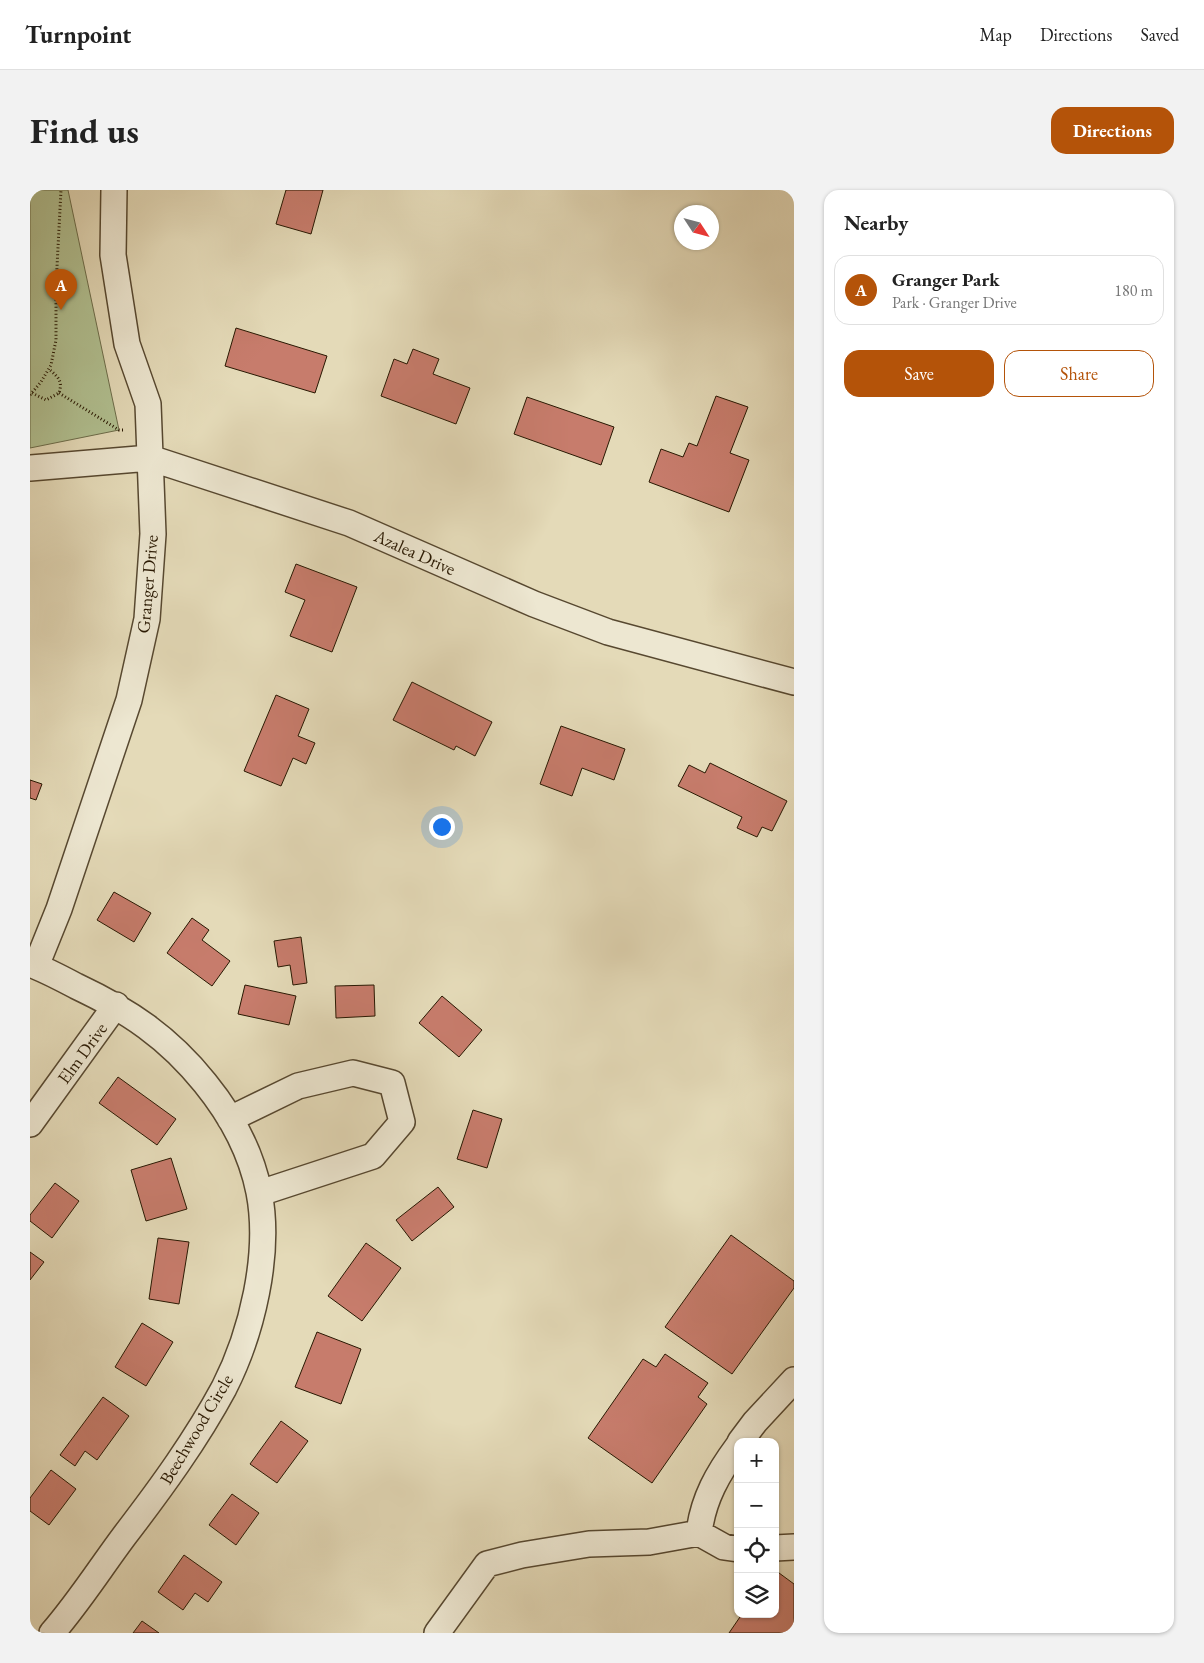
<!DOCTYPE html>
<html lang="en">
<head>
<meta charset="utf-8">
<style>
  :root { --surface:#fff; --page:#f2f2f2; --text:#222; --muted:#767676; --line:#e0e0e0; --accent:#b45309 }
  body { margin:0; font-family:"EB Garamond",serif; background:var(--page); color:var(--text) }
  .controls { position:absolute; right:15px; bottom:15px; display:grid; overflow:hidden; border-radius:10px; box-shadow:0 1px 4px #0004 }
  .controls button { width:45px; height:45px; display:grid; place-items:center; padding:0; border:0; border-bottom:1px solid var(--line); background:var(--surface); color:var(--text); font:25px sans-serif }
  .compass { position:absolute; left:644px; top:15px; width:45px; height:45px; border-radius:50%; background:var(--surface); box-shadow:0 1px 4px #0004; rotate:126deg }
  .you { position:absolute; left:411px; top:636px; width:18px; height:18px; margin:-12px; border:4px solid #fff; border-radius:50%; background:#1a73e8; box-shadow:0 0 0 8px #1a73e833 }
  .badge { display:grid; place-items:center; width:32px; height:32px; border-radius:50%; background:var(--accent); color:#fff; font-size:16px; font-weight:700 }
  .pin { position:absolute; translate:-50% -41px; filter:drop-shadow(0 1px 2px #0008) }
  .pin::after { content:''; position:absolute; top:26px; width:18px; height:15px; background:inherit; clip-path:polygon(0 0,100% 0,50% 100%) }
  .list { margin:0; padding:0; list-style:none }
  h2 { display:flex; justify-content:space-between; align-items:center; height:65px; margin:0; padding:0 20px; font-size:21px }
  h2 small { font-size:16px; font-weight:400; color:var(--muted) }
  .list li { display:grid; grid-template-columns:32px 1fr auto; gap:15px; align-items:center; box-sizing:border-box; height:70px; margin:0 10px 10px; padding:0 10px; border:1px solid var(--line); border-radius:15px }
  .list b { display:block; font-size:19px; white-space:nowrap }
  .list p { margin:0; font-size:16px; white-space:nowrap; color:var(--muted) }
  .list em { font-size:16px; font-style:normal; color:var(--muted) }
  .actions { display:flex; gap:10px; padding:15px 20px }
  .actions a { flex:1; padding:11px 0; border:1px solid var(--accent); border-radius:15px; text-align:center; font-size:18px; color:var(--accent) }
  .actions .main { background:var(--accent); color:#fff }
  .icon { flex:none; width:28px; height:28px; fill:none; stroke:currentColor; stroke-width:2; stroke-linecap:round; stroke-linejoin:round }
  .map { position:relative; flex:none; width:764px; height:1443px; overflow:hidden; border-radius:15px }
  header { display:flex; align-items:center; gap:30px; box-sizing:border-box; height:70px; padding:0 25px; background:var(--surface); border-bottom:1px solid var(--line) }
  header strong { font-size:24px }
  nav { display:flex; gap:28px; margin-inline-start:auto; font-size:18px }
  .intro { display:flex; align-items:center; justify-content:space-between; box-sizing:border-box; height:120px; padding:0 30px }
  h1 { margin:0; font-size:35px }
  .button { padding:12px 22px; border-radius:15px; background:var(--accent); color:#fff; font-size:18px; font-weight:700 }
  main { display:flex; gap:30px; padding:0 30px }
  aside { flex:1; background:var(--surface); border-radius:15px; box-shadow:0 1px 4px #0004 }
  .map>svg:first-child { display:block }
  .green { fill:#b1c091; stroke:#6c6c4a }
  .building { fill:#c77c6c; stroke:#281802 }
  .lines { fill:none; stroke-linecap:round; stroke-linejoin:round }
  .minor-casing { stroke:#574830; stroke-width:28 }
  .path { stroke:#281802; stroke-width:3; stroke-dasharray:1 2.5; stroke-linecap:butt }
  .minor { stroke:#ede7d1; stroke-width:25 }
  .labels { text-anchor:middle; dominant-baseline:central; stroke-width:5; stroke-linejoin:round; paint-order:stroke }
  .street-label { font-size:18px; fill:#281802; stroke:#ede7d1 }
</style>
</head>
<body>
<header>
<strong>Turnpoint</strong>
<nav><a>Map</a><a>Directions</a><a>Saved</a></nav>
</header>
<div class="intro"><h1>Find us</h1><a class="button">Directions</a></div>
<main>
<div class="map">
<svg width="764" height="1443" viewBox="0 0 764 1443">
  <rect width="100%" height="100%" fill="#e4dab8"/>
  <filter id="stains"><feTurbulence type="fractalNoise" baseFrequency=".004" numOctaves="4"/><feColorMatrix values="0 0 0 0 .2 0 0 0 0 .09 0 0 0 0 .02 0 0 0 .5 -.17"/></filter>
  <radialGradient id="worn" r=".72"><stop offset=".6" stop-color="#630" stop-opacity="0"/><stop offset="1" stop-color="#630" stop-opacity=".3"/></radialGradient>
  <!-- green -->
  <path class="green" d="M0,0h38l51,240 -89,18z"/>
  <!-- building -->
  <path class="building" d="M256,0h37l-12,44 -35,-10z
    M206,138l91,28 -12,37 -90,-27z
    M383,159l26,10 -6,15 37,14 -14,36 -75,-28 13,-37 13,5z
    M686,206l32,11 -18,46 19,7 -20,52 -80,-30 12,-33 22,8 6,-14 8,3z
    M497,207l87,30 -13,38 -87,-31z
    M266,374l61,23 -25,65 -42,-16 15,-36 -20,-8z
    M382,492l80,40 -17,34 -19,-10 -2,4 -61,-30z
    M246,505l33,14 -11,27 17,7 -9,21 -13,-6 -12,28 -37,-15z
    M531,536l64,23 -11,31 -32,-12 -10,28 -32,-12z
    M680,573l77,38 -15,30 -10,-4 -5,10 -20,-9 5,-11 -64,-31 11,-21 16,8z
    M0,590l12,4 -6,16 -6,-2z
    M84,702l37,21 -17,29 -37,-22z
    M162,728l17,12 -7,10 28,21 -18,25 -45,-33z
    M271,747l6,46 -14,2 -3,-20 -12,2 -4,-26z
    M215,795l51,11 -7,29 -51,-11z
    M344,795l1,31 -39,2 -1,-32z
    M412,806l40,34 -23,27 -40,-34z
    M88,887l58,42 -19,26 -58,-42z
    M443,920l29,9 -15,49 -30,-9z
    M141,968l16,51 -41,12 -15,-51z
    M25,993l24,18 -27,37 -22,-17v-6z
    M408,997l16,20 -42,34 -16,-21z
    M701,1045l63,46v7l-62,86 -67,-47z
    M128,1048l31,4 -10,62 -30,-5z
    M336,1053l35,25 -39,53 -34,-25z
    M0,1062l14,10 -14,18z
    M112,1133l31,19 -27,44 -31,-19z
    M287,1142l44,17 -20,55 -46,-17z
    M635,1164l43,29 -10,14 9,7 -55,79 -64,-45 55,-79 13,8z
    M73,1207l26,19 -32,44 -12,-9 -10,15 -15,-11z
    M251,1231l27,20 -31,42 -27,-19z
    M21,1280l25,19 -27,36 -19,-14v-13z
    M202,1304l27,19 -23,32 -27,-20z
    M154,1365l38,27 -14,20 -13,-9 -12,17 -25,-18z
    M745,1380l19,14v49h-65l13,-19h33z
    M112,1431l17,12h-26z"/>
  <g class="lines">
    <defs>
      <path id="minor" d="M0,278l120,-10 199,65 185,81 74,28 186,50
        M0,774c16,6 31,14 46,22 53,25 92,51 129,97 26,32 46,69 54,109 12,62 -7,141 -35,196 -28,52 -63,100 -99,147 -24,32 -46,67 -73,98
        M6,776l23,-57 70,-209 18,-81 6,-85 -5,-130 -21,-60 -14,-89 1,-65
        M200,929l68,-33 55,-13 39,10 10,39 -29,34 -113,37
        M0,934l86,-119
        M710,1252l15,-20 39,-42
        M669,1343c4,-34 19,-60 39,-87
        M745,1358l19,-1
        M407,1443l50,-69 35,-9 67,-11 60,-2 50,-9 25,14 14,2"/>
    </defs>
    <!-- minor casing -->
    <use href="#minor" class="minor-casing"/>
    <!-- path -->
    <path class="path" d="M2,203l14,7 13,-7c4,-12 -1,-16 -10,-24
      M29,203l60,37h6
      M0,205l11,-13 10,-17 5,-25v-54l5,-96"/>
    <!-- minor -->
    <use href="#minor" class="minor"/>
  </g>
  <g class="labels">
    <!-- street labels -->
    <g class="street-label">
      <text transform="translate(385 362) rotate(24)">Azalea Drive</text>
      <text transform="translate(117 394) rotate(-85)">Granger Drive</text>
      <text transform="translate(52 863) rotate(-54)">Elm Drive</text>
      <text transform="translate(166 1239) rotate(-59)">Beechwood Circle</text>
    </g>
  </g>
  <rect width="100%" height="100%" filter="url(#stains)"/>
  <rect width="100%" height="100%" fill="url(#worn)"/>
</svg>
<div class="controls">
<button>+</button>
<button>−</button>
<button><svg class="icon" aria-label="locate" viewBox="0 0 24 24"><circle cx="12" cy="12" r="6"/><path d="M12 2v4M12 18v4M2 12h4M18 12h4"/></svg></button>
<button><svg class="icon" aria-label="layers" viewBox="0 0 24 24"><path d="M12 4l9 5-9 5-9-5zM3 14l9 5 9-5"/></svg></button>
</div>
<svg class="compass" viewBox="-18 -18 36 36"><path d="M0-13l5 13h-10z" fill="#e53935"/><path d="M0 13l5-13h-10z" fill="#767676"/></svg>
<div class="you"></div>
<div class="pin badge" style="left:31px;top:120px">A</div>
</div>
<aside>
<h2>Nearby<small></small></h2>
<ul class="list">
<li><span class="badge">A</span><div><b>Granger Park</b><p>Park · Granger Drive</p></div><em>180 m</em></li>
</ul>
<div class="actions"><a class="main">Save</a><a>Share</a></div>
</aside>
</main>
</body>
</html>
